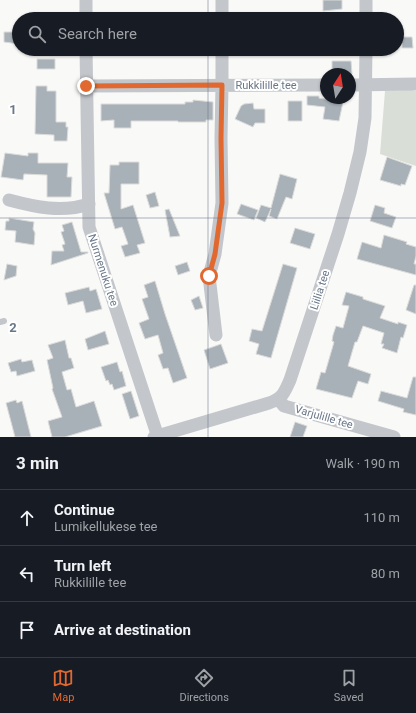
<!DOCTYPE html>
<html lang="en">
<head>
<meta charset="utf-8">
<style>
  :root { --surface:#171b24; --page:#20242c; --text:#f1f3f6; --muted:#9ea1a6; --line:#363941; --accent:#e16930 }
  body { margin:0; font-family:Roboto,sans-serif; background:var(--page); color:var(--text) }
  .compass { position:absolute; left:320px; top:68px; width:36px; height:36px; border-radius:50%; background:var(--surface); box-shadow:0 1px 3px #0004; rotate:12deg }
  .stop { position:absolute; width:12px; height:12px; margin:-9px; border:3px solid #e16930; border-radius:50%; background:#fff }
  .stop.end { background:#e16930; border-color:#fff; box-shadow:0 1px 4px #0008 }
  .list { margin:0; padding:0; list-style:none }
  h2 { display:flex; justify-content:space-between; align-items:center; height:52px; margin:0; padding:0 16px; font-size:17px }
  h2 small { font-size:13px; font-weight:400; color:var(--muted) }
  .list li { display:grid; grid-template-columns:26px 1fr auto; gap:12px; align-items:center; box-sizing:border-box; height:56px; padding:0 16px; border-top:1px solid var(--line) }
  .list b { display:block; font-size:15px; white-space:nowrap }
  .list p { margin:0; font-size:13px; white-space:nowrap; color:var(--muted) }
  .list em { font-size:13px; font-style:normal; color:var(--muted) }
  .icon { flex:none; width:22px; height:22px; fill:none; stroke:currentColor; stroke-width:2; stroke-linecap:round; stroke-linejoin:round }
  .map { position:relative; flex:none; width:416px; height:437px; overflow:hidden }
  .search { position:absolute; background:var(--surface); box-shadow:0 1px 3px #0004; left:12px; right:12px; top:12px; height:44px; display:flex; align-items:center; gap:10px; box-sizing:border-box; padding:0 14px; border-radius:22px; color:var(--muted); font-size:15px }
  .sheet { height:220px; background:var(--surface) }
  nav { display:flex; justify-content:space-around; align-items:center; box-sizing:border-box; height:56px; border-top:1px solid var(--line); background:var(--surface); font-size:11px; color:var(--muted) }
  nav a { display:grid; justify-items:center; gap:2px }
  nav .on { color:var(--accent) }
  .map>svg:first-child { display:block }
  .green { fill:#d9ded6 }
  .building { fill:#a9b1b8; stroke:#dbdbd9 }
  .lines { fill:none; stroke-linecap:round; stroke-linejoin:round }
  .lane { stroke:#c3c6cb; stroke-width:6 }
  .street { stroke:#c3c6cb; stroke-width:13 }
  .route { stroke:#e16930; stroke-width:5 }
  .grid { fill:none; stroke:#697788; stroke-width:1; stroke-opacity:0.55 }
  .labels { text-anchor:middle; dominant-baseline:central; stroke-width:4; stroke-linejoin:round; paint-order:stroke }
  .street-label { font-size:11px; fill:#697788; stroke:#fff }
  .grid-label { font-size:13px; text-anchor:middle; font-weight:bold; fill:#697788; stroke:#fff; stroke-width:4; stroke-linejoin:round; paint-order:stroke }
</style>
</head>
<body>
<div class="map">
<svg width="416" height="437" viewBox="0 0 416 437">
  <rect width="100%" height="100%" fill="#f9f9f7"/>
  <!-- green -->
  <path class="green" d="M411,90l5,1v75l-36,-12 5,-63z"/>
  <!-- building -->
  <path class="building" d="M323,0h19v9l-19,2z
    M4,32h15v12l-15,-2z
    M402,37h10l1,11h-11z
    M37,59h18v10h-18z
    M332,61h19l1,13h-20z
    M36,86h11v5h9v31h10v5h2l-1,14h-13v-6l-19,-1z
    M307,96h12v2l24,4 -4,19 -16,-2 2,-12 -18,-2z
    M193,100l20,2v18h-7v2h-28v-1h-47v7h-17v-8l-13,1v-17h84v-2h8z
    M288,101h14v20h-14z
    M253,103l1,6h11v14h-10l-2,4 -18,-8 6,-13 3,-2z
    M5,153l23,3v-3h10v10h30l-1,14h5l-1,20h-24v-22l-23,-1 -1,6 -22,-3z
    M387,157l25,9 -7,19 -4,-1v2l-21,-6z
    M119,162h20v22h-18v25l12,-4 12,38 -8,2 3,8 -15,4 -4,-11 7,-2 -6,-17 -7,2 -11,-36h5l1,-28h9z
    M280,174l17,5 -5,20 -6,-2 -9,22 -8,-3 2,-7 -6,13 -9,-4 5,-13 10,3z
    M155,192l4,14 -9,2 -4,-13z
    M241,204l17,6 -4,10 -17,-6z
    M375,205l10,3 -1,5 12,4 -4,11 -22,-7z
    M169,209l11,27 -10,1 -5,-27z
    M9,218l25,4 -1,7 2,4 -1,12 -19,-3 1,-11 -11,-1 1,-9h3z
    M72,222l9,30h7v1l-37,12 1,-14h12l-2,-6 3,-1 -4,-12 3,-1 -2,-6z
    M295,228l20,6 -5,15 -20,-6z
    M384,235l23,7 -1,2 10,3v9l-2,8h2v11l-59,-16 5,-17 19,6z
    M187,262l3,9 -12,4 -3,-9z
    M7,264l10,2 -1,10 -12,4z
    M283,264l14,4 -26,90 -15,-4 3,-10 -10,-3 3,-12 10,2z
    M155,281l10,33 22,64 -14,5 -5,-15 -5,1 -5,-14 5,-2 -5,-18 -13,4 -6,-16 10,-4 -7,-20 6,-2 -4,-12z
    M414,285h2v29l-10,-4z
    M89,287l1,4 6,-2 6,20 -16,4 -3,-12 -15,4 -3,-12z
    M346,292l17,5v2l22,7 -5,12 18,6v-2l9,3 -4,13 -2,-1 -4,16 -15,-5 2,-4h-3l3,-11 -21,-7 -6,16h-2l-7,24 23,8 -3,10 -10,-3 -6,17 -36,-9 5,-17 4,1 7,-24 2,-7 -2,-1 1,-6 3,-9 7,2 6,-22 -7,-1z
    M199,296l4,12 -8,2 -4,-10z
    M105,331l4,13 -21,6 -3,-11z
    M65,340l4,18h2l3,10 -12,4 5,18 4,-1 5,18 18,-6 8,25 -37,11h-13l-4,-16 14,-4 -10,-28 1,-1 -6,-28 6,-2 -5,-13z
    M221,344l7,19 -18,6 -6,-19z
    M21,359l1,3 10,-2 3,11 -18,5 -1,-5 -5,1 -3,-9z
    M117,362l3,10 2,-1 4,15 -12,4 -2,-6 -2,1 -2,-5 -2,1 -5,-14z
    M413,377h3v38l-13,-3 1,-3 -26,-8 3,-10 26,7z
    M131,391l8,25 -9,3 -8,-25z
    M16,400l1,3 5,-2 9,36h-16l-9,-34z
    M295,422l12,4 -4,11h-13z"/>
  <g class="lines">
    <!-- lane -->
    <path class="lane" d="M0,322l4,-1"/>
    <!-- street -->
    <path class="street" d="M86,0v19
      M366,0v19
      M222,19v-19
      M86,49l3,178 69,210
      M350,85l66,-1
      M86,86l240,-1
      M9,200c26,7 53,13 80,4
      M216,335l-7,-59 6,-22 7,-51 -1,-65 1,-53v-36
      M279,400l5,6 110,31
      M154,437l115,-34c14,-5 15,-10 21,-23l48,-146 12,-41 10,-41 5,-34 1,-69"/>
  </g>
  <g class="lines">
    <!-- route -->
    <path class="route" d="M86,86l136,-1 -1,53 1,65 -7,51 -6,22"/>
  </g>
  <!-- grid -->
  <path class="grid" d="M208,0v19M208,49v388M0,218h416"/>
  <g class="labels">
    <!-- street labels -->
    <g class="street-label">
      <text x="266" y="85">Rukkilille tee</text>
      <text transform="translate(103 270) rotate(72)">Nurmenuku tee</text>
      <text transform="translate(320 290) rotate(-72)">Liilia tee</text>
      <text transform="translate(324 417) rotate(16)">Varjulille tee</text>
    </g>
  </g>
  <g class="grid-label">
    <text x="13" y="114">1</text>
    <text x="13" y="332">2</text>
  </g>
</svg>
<svg class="compass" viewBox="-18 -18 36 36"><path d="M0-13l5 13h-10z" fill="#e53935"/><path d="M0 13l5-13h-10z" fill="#9ea1a6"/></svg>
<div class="stop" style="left:209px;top:276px"></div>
<div class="stop end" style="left:86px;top:86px"></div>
<div class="search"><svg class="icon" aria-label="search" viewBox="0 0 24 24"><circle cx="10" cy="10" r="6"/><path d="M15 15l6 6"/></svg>Search here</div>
</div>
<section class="sheet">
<h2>3 min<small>Walk · 190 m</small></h2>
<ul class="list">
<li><svg class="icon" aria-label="ahead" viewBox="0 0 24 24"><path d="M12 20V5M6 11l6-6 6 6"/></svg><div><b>Continue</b><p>Lumikellukese tee</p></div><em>110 m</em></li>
<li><svg class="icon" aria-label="left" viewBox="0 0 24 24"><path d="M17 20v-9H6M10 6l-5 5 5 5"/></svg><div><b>Turn left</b><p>Rukkilille tee</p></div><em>80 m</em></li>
<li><svg class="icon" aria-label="arrive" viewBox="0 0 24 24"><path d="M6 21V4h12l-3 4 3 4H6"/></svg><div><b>Arrive at destination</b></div></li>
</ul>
</section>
<nav>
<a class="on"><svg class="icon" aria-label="map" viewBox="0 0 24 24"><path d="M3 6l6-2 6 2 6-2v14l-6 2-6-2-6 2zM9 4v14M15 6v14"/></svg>Map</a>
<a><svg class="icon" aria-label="directions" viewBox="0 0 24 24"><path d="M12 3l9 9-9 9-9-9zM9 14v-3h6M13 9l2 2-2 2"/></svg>Directions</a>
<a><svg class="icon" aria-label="saved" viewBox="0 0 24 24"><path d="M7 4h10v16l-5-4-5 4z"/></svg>Saved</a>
</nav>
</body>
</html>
